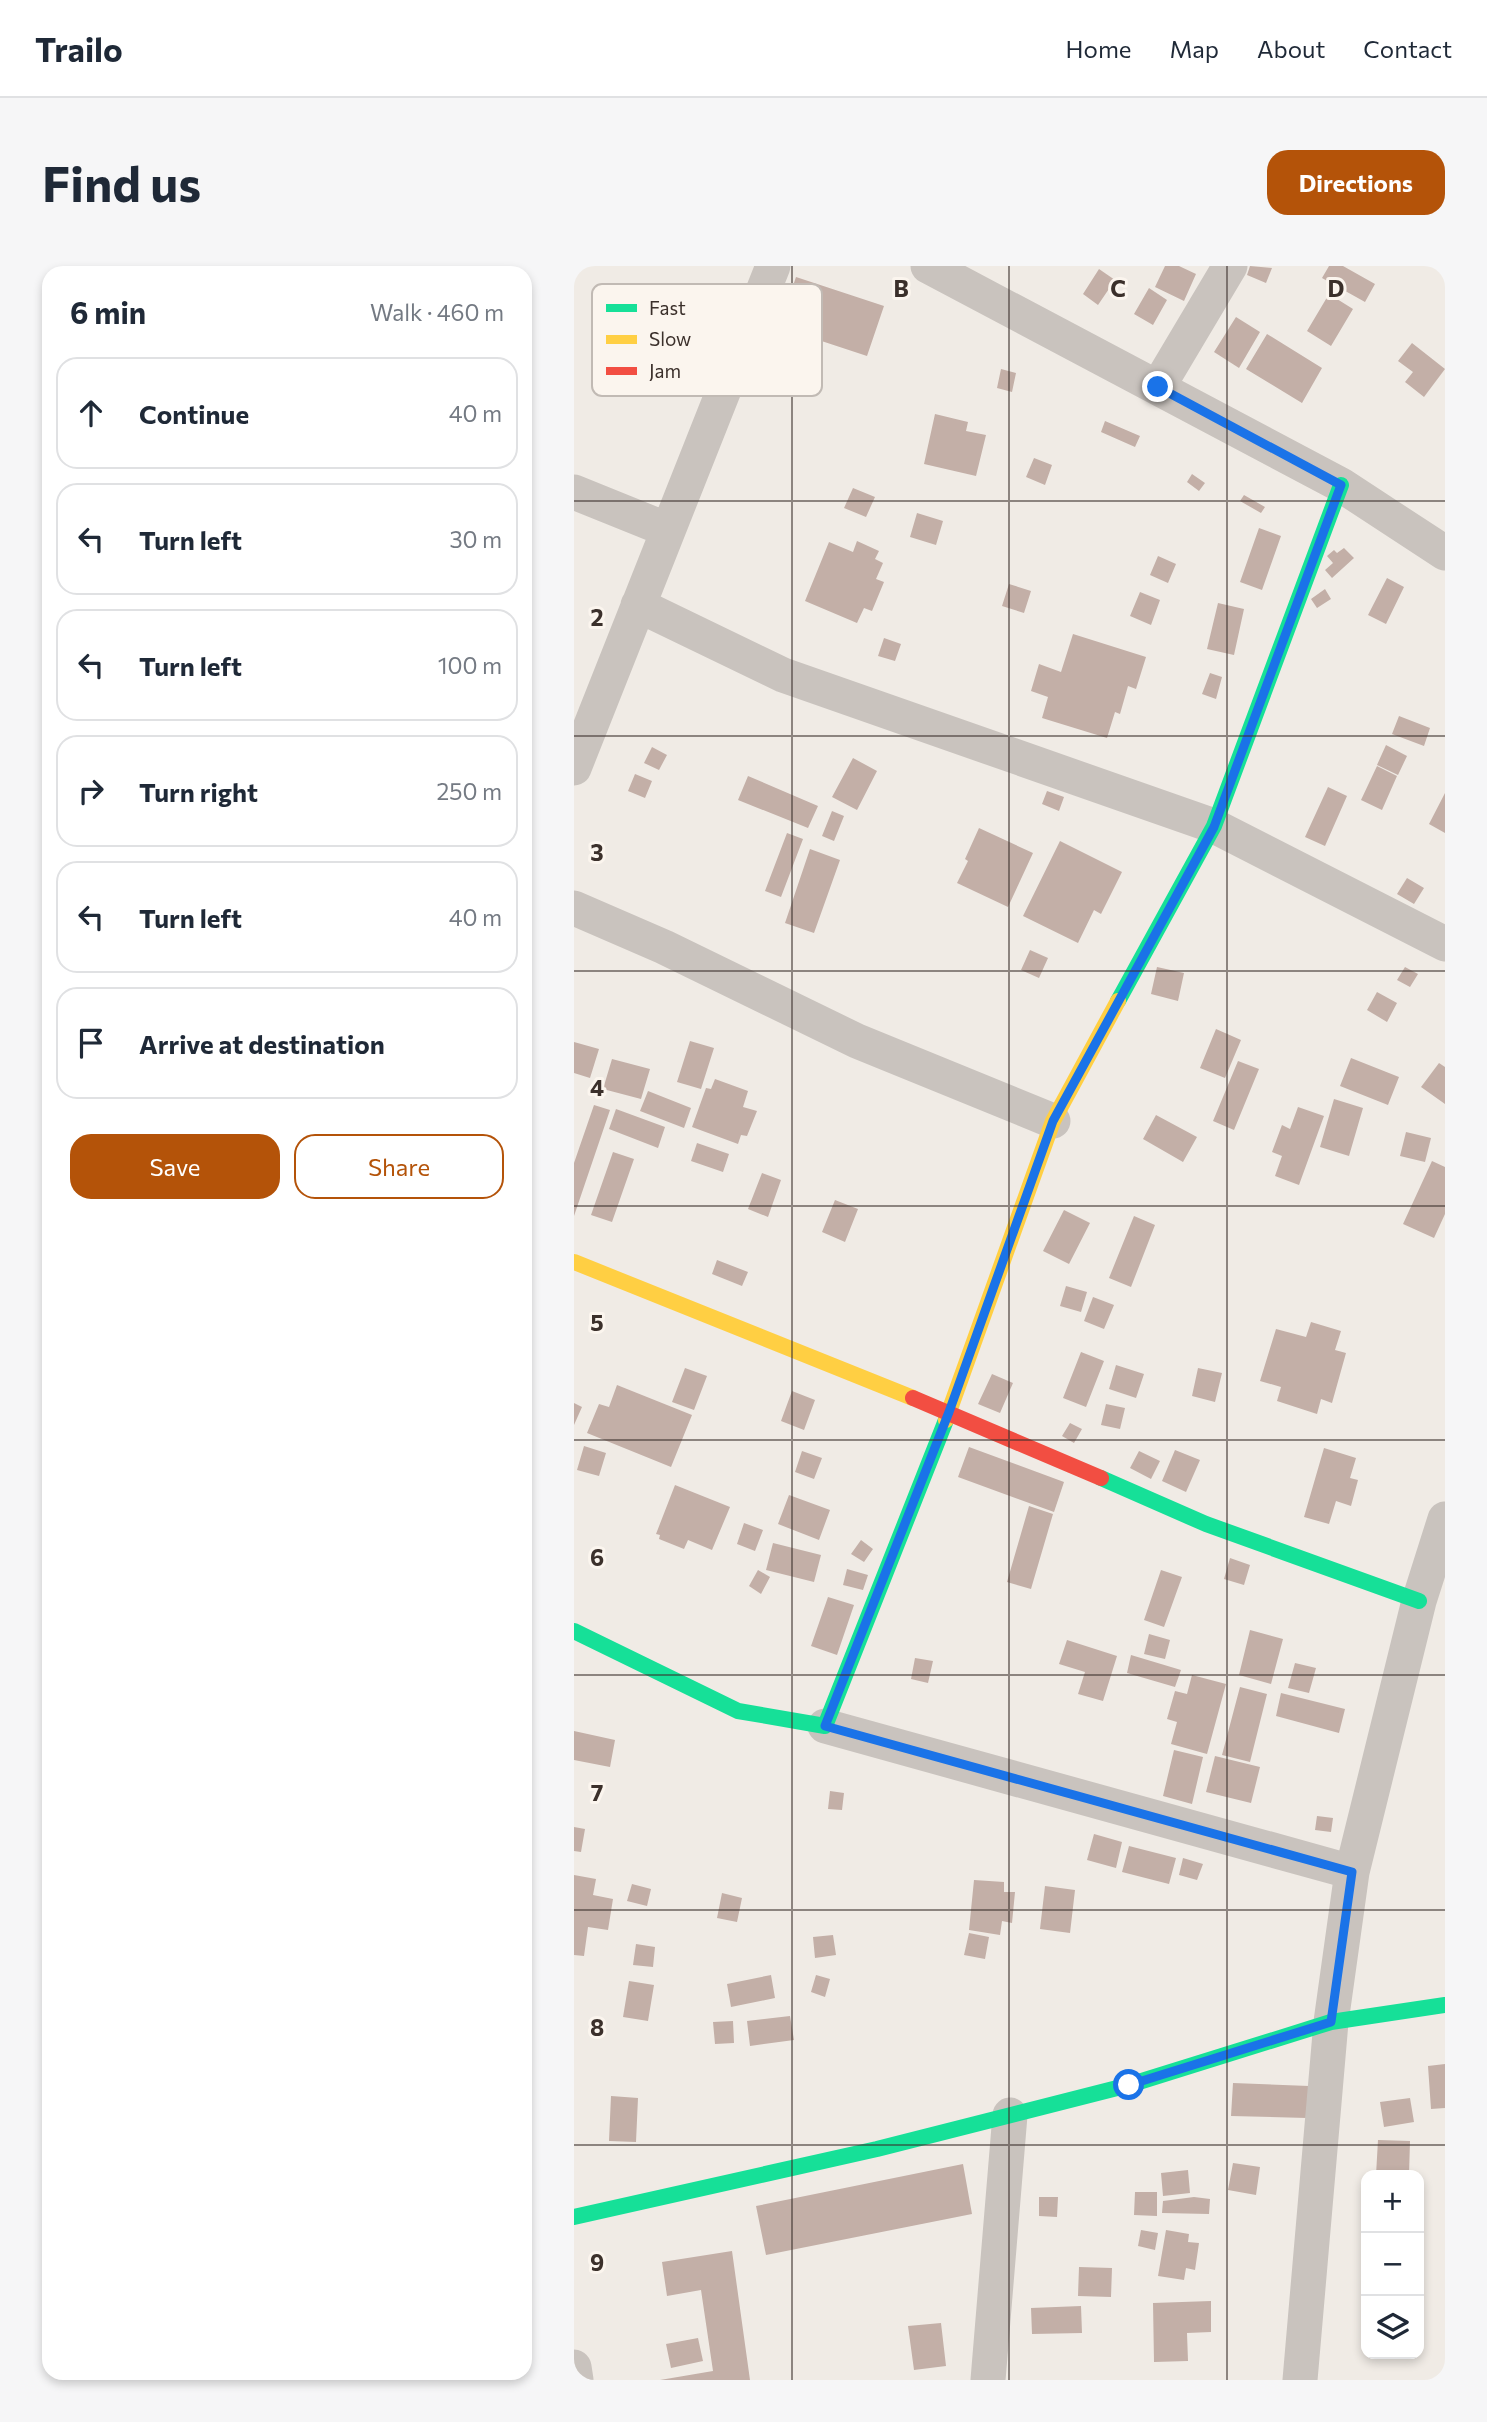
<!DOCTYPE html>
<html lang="en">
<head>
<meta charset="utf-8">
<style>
  :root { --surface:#fff; --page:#f6f6f7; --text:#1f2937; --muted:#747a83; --line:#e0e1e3; --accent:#b45309 }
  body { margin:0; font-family:Commissioner,sans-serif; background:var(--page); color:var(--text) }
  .controls { position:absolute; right:21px; bottom:21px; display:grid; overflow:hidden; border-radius:14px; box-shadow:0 4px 10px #0003 }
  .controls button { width:63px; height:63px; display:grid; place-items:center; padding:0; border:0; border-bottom:2px solid var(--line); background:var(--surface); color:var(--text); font:35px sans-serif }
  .stop { position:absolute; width:21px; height:21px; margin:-16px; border:5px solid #1a73e8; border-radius:50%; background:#fff }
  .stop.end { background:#1a73e8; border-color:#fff; box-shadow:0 2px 7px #0008 }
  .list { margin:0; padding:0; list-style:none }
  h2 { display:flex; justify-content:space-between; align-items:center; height:91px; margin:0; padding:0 28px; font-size:30px }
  h2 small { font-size:23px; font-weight:400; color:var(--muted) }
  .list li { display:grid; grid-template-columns:46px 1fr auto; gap:21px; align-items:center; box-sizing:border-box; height:112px; margin:0 14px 14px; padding:0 14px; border:2px solid var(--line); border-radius:21px }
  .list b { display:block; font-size:26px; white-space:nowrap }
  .list em { font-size:23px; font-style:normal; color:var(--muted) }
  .actions { display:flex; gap:14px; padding:21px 28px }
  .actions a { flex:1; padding:16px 0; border:2px solid var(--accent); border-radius:21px; text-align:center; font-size:24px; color:var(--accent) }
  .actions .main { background:var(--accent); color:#fff }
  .icon { flex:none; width:38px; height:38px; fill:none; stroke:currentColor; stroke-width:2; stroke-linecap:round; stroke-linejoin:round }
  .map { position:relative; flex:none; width:871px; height:2114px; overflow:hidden; border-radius:21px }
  header { display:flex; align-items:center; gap:42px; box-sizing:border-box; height:98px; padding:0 35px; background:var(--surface); border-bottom:2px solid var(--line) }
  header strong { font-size:33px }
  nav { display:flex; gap:38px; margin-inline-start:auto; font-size:24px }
  .intro { display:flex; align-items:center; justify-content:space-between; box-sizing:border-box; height:168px; padding:0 42px }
  h1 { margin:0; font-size:49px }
  .button { padding:18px 32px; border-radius:21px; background:var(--accent); color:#fff; font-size:24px; font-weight:700 }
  main { display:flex; gap:42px; padding:0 42px }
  aside { flex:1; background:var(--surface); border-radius:21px; box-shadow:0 4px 10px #0003 }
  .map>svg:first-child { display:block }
  .building { fill:#c3afa7 }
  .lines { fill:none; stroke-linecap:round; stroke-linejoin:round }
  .street { stroke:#c9c3be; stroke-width:35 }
  .fast { stroke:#16e098; stroke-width:16 }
  .slow { stroke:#ffcf43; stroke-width:16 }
  .jam { stroke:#f24e42; stroke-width:16 }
  .route { stroke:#1a73e8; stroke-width:9 }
  .grid { fill:none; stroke:#3b302b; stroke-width:2; stroke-opacity:0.55 }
  .key { fill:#fbf5ee; stroke:#c1bab4; stroke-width:2 }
  .key-label { font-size:19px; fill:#3b302b }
  .grid-label { font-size:23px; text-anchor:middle; font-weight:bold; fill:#3b302b; stroke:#fbf5ee; stroke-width:6; stroke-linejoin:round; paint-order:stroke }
</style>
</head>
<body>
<header>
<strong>Trailo</strong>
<nav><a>Home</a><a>Map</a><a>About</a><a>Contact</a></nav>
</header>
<div class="intro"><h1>Find us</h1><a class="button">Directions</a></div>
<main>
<aside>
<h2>6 min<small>Walk · 460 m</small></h2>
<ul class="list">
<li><svg class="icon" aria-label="ahead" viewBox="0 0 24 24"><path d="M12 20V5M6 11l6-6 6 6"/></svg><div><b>Continue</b></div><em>40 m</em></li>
<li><svg class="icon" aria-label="left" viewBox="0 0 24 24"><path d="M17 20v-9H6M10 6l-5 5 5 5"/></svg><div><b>Turn left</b></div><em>30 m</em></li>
<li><svg class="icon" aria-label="left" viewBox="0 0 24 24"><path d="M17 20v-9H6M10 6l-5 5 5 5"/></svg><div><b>Turn left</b></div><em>100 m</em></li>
<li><svg class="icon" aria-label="right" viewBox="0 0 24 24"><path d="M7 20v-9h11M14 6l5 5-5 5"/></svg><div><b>Turn right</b></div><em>250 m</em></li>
<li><svg class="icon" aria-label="left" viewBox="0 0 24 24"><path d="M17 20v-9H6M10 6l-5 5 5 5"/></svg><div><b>Turn left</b></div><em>40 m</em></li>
<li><svg class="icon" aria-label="arrive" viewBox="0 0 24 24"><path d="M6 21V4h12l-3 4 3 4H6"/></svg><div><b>Arrive at destination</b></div></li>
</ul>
<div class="actions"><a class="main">Save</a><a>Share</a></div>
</aside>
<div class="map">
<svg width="871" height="2114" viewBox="0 0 871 2114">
  <rect width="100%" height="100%" fill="#f0ebe5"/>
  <!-- building -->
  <path class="building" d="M591,0h14l17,8 -12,27 -29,-14z
    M676,0l22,2 -6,15 -19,-8z
    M755,0h14l32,18 -10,18 -43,-24z
    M525,3l16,11 -17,25 -15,-11z
    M222,11l88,29 -17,50 -88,-29z
    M575,22l18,12 -14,25 -19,-11z
    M755,28l24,15 -22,37 -24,-15z
    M662,51l24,15 -21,36 -25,-16z
    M693,68l55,34 -20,35 -56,-34z
    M838,77l33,26 -21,28 -19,-15 8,-10 -15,-11z
    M427,103l15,4 -4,19 -15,-4z
    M361,148l33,8 -2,9 20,4 -10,41 -52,-12z
    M531,155l35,15 -5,11 -34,-15z
    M460,192l18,7 -7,20 -19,-8z
    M618,208l13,9 -6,8 -12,-9z
    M279,222l22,9 -9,20 -22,-9z
    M670,229l21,12 -4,6 -21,-12z
    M343,247l26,8 -7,24 -26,-8z
    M685,262l22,8 -19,54 -22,-8z
    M283,275l22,10 -4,8 8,4 -7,16 8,3 -12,29 -8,-3 -7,15 -52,-22 24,-59 24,10z
    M770,282l10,10 -22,20 -7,-8 8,-7 -6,-7 7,-6 3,3z
    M584,290l18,8 -8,19 -18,-8z
    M813,312l17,9 -18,37 -18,-9z
    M435,318l22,7 -7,22 -22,-7z
    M751,323l6,10 -14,9 -6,-9z
    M566,326l20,8 -9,25 -21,-9z
    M644,337l26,6 -10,46 -27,-6z
    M499,368l73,23 -10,32 -8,-3 -8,28 -5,-2 -8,26 -65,-20 6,-21 -17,-6 8,-27 22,8z
    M310,372l17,6 -6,17 -17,-5z
    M636,407l12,4 -6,22 -14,-5z
    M825,450l31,12 -6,18 -32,-12z
    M812,479l21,11 -9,19 -21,-10z
    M78,481l15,8 -8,15 -15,-7z
    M279,492l24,13 -20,39 -25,-13z
    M803,500l20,10 -15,34 -21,-10z
    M61,508l17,7 -7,17 -17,-7z
    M174,510l70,30 -10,22 -70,-28z
    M754,521l19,9 -22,50 -20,-9z
    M473,525l17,6 -5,14 -17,-7z
    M871,527v40l-16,-9z
    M258,545l12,5 -10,25 -12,-5z
    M405,562l54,25 -25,54 -51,-24 11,-22 -3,-2z
    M213,567l16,6 -22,58 -16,-6z
    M486,575l62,31 -21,42 -7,-4 -16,33 -55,-27z
    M236,583l30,11 -26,73 -29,-10z
    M833,612l17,10 -10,16 -17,-10z
    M456,684l18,8 -9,20 -18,-8z
    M583,701l27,6 -6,28 -27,-7z
    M831,701l13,7 -8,13 -13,-7z
    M803,726l20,11 -10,19 -20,-12z
    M642,763l25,11 -16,38 -25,-10z
    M116,775l24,7 -13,41 -24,-7z
    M0,776l25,7 -9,29 -16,-5z
    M777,792l48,19 -11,28 -48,-19z
    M38,793l38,10 -9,30 -38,-10z
    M664,795l21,8 -25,61 -21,-9z
    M865,797l6,4v37l-24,-17z
    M141,813l33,12 -5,16 14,4 -10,25 -6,-1 -3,9 -46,-17 14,-39 5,1z
    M74,825l43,17 -7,20 -44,-17z
    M760,833l29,9 -14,48 -29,-9z
    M20,839l16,5 -36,106v-53z
    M724,841l26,9 -25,69 -24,-9 7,-20 -10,-4 10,-27 8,4z
    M42,843l49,18 -7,21 -49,-19z
    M582,849l41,22 -14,25 -40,-23z
    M832,866l25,6 -6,24 -25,-6z
    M123,877l32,11 -6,18 -32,-11z
    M39,886l21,7 -22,63 -21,-7z
    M858,895l13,6v47l-11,24 -31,-14z
    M188,907l19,7 -13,37 -20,-8z
    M261,934l23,9 -13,33 -23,-10z
    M490,944l26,13 -21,41 -26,-13z
    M560,950l21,9 -24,62 -22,-9z
    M143,994l31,12 -6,14 -30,-12z
    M492,1020l21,6 -6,20 -21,-6z
    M519,1031l21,8 -10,24 -20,-8z
    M737,1056l30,9 -6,19 11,3 -14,50 -11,-4 -4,15 -40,-13 4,-14 -21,-6 16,-52 30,8z
    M507,1086l23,9 -18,46 -23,-9z
    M542,1099l28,9 -8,24 -27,-9z
    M111,1102l22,8 -13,34 -22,-8z
    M624,1102l24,5 -7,29 -23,-6z
    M418,1108l21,9 -13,30 -22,-9z
    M43,1119l75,30 -21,52 -84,-34 12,-29 10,3z
    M218,1125l23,9 -11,30 -23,-9z
    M0,1137l8,4 -8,18z
    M532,1138l19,4 -5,21 -19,-4z
    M496,1157l12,6 -8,14 -12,-7z
    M10,1180l22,7 -7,23 -22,-6z
    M395,1181l95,35 -10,30 -96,-35z
    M750,1182l32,10 -6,20 8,2 -7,26 -15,-5 -7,23 -25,-7z
    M601,1184l25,10 -14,32 -24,-11z
    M228,1185l20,7 -8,21 -19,-7z
    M565,1185l21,10 -9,18 -21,-11z
    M101,1219l55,22 -18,43 -24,-10 -4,9 -25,-10 1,-4 -4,-1z
    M215,1229l41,15 -11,30 -41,-16z
    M455,1240l24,8 -22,75 -24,-7z
    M170,1257l19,7 -8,21 -18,-7z
    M287,1274l12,9 -9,13 -13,-8z
    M199,1277l48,12 -7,27 -48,-12z
    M656,1292l20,7 -6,20 -20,-6z
    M273,1303l21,6 -5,15 -20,-5z
    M184,1304l12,7 -9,17 -12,-8z
    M587,1304l21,7 -18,50 -20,-7z
    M254,1331l26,8 -17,50 -26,-9z
    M676,1364l33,9 -12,45 -32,-9z
    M575,1368l21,6 -5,19 -21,-5z
    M493,1374l50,16 -14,45 -25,-7 7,-22 -26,-8z
    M557,1389l50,15 -6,17 -48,-14z
    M341,1392l18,3 -5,22 -17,-4z
    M721,1397l21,5 -7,25 -21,-5z
    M618,1409l34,9 -19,70 -36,-10 6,-22 -10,-3 8,-28 12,3z
    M666,1421l27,7 -17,68 -28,-7z
    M707,1427l64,16 -6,24 -63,-17z
    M0,1465l41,9 -5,27 -36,-7z
    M600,1484l29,7 -11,47 -29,-8z
    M641,1490l45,11 -9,36 -45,-11z
    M256,1525l14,2 -2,17 -14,-1z
    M743,1550l16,2 -2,14 -16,-2z
    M0,1561l11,2 -4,23 -7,-1z
    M520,1568l28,8 -6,26 -29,-8z
    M555,1580l47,12 -7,26 -47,-12z
    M609,1592l20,6 -6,16 -18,-5z
    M0,1609l22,4 -3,16 20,4 -5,31 -20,-3 -4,29 -10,-1z
    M400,1614l30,2v10h11l-3,31 -10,-2 -2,14 -31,-5z
    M58,1618l19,5 -4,17 -20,-5z
    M471,1620l30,4 -5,43 -30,-4z
    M148,1627l20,5 -5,24 -20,-4z
    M395,1667l20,4 -4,22 -21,-4z
    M259,1669l3,20 -21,3 -2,-21z
    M62,1678l19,3 -2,20 -20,-2z
    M197,1709l4,23 -44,9 -4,-23z
    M242,1709l14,4 -5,18 -14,-5z
    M55,1715l25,4 -6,36 -25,-4z
    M216,1750l4,24 -44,6 -3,-25z
    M159,1755l1,22 -19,1 -2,-22z
    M871,1798v44l-14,1 -3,-43z
    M659,1817l76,3 -2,32 -76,-2z
    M37,1830l27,2 -2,44 -27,-1z
    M836,1832l4,24 -30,5 -4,-25z
    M804,1874l32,1 -1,34h-33z
    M659,1897l27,4 -4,28 -28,-5z
    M389,1898l9,50 -206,41 -10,-49z
    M614,1904l2,23 -27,3 -2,-23z
    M561,1926h22v24l-23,-1z
    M465,1931h19l-1,20 -18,-1z
    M620,1931l16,2 -1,15 -47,-1 1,-12z
    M567,1964l17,3 -3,17 -17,-4z
    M592,1964l23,4 -1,8 11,1 -4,27 -9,-2 -2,12 -26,-4z
    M158,1985l18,129h-90l53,-9 -12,-81 -34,6 -5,-34z
    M505,2001l33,1 -1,29 -33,-1z
    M637,2035v31l-24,1 1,28 -34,1 -1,-59z
    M507,2040l1,27 -50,1 -1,-26z
    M367,2057l5,43 -32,4 -6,-44z
    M124,2072l5,23 -32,7 -5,-24z"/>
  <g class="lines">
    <!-- street -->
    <path class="street" d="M354,0l413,219 104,68
      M584,121l72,-121
      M0,226l94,38
      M64,339l145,70 431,151 231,118
      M0,502l199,-502
      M0,642l90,39 193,94 196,80
      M251,1460l527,146
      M0,2101l2,13
      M414,2114l22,-265
      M726,2114l31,-358 21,-150 67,-271 26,-82"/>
    <!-- fast -->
    <path class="fast" d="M544,735l96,-175 127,-341
      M527,1212l105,46 213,77
      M0,1365l164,80 87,15 121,-306
      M0,1951l303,-68 252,-64 202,-63 114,-17"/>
    <!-- slow -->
    <path class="slow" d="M0,996l339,136
      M372,1154l107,-299 65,-120"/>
    <!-- jam -->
    <path class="jam" d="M339,1132l188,80"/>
  </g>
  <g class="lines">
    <!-- route -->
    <path class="route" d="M555,1819l202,-63 21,-150 -527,-146 124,-314 104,-291 161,-294 127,-342 -183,-98"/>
  </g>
  <!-- grid -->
  <path class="grid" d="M218,0v2114M435,0v2114M653,0v2114M0,235h871M0,470h871M0,705h871M0,940h871M0,1174h871M0,1409h871M0,1644h871M0,1879h871"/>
  <!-- legend -->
  <rect x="18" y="18" width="230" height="112" rx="10" class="key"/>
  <rect x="32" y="38" width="31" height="8" fill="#16e098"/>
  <rect x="32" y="69" width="31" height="9" fill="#ffcf43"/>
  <rect x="32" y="101" width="31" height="8" fill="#f24e42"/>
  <g class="key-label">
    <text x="75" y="49">Fast</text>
    <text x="75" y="80">Slow</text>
    <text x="75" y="112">Jam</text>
  </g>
  <g class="grid-label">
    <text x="327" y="31">B</text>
    <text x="544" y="31">C</text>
    <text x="762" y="31">D</text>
    <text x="23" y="360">2</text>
    <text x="23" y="595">3</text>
    <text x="23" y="830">4</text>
    <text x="23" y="1065">5</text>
    <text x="23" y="1300">6</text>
    <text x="23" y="1535">7</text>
    <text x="23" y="1770">8</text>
    <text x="23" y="2005">9</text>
  </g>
</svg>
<div class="controls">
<button>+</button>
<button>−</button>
<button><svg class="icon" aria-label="layers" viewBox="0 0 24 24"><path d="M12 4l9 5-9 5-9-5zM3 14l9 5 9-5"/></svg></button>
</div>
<div class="stop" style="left:555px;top:1819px"></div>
<div class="stop end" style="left:584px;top:121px"></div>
</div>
</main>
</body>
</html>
